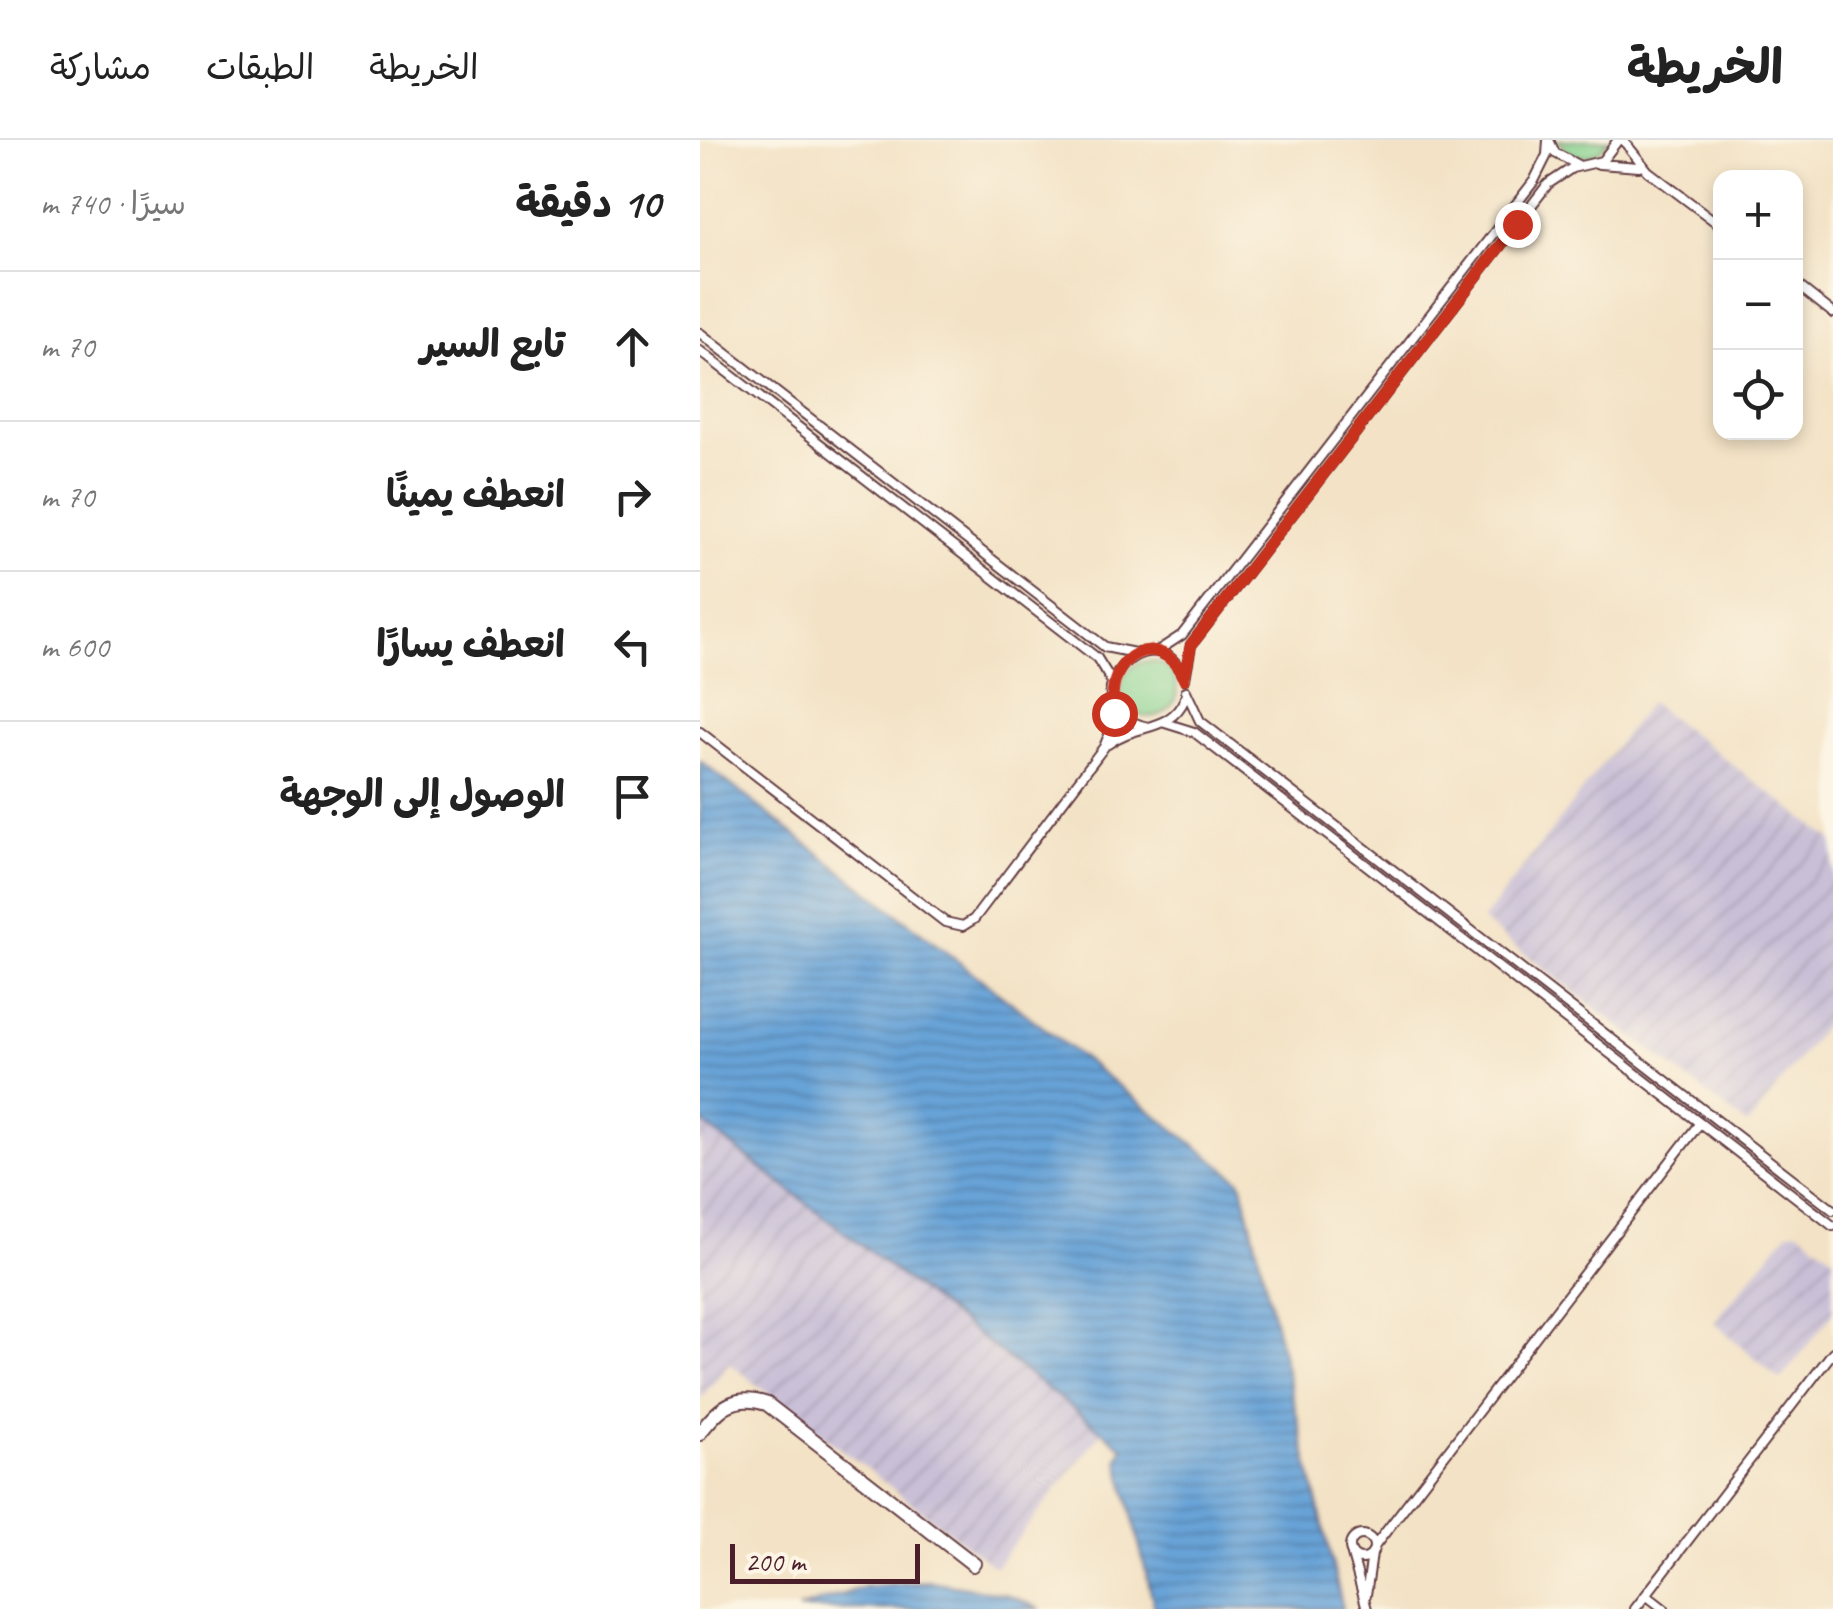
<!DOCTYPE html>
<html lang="ar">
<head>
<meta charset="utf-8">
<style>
  :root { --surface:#fff; --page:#f6f6f6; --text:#222; --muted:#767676; --line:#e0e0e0 }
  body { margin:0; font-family:Caveat,"Playpen Sans Arabic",sans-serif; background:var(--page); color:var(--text); direction:rtl }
  .controls { position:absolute; right:30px; top:30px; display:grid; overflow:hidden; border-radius:20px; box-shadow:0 5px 15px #0003 }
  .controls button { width:90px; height:90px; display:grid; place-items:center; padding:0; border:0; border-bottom:2px solid var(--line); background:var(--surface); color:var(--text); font:50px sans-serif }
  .scale { position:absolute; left:30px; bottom:25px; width:190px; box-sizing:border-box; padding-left:10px; border:5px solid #4a1f2b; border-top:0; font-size:28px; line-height:35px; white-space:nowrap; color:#4a1f2b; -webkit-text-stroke:8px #fcf5e5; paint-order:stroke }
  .stop { position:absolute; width:30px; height:30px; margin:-22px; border:8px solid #c8321e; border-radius:50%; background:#fff }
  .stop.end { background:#c8321e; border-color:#fff; box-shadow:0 2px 10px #0008 }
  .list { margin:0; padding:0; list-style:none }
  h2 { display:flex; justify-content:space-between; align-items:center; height:130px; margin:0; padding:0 40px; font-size:42px }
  h2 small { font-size:32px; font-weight:400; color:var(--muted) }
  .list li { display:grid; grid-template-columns:65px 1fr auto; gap:30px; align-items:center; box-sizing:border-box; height:150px; padding:0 40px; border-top:2px solid var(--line) }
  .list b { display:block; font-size:38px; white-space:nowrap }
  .list em { font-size:32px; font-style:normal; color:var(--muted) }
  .icon { flex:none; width:55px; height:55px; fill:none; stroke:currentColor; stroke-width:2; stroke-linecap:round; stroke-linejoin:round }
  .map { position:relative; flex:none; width:1133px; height:1469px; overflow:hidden; direction:ltr }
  header { display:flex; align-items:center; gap:60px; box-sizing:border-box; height:140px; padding:0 50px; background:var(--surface); border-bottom:2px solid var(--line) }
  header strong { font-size:48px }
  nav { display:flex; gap:55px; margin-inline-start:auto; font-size:35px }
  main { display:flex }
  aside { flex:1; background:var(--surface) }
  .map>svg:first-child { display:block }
  .industrial { fill:url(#industrial-furrows) }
  .grass { fill:#85d08d; stroke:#68785c; stroke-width:2.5 }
  .water { fill:url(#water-rules); stroke:#586181; stroke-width:2.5 }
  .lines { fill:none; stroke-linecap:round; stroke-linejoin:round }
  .minor-casing { stroke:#633c42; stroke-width:12 }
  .minor { stroke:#fff; stroke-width:8 }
  .route { stroke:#c8321e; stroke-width:12 }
</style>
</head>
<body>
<header>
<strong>الخريطة</strong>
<nav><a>الخريطة</a><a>الطبقات</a><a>مشاركة</a></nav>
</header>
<main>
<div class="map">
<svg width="1133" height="1469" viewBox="0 0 1133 1469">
  <defs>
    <pattern id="industrial-furrows" width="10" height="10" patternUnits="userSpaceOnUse" patternTransform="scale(2.5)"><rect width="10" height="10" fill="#c9bfd7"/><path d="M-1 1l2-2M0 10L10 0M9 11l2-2" fill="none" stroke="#aea4b9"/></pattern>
    <pattern id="water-rules" width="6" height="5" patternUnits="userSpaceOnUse" patternTransform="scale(2.5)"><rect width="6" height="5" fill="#67a3d7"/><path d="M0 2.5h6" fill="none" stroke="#5784af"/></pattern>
  </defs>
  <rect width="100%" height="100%" fill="#fcf5e5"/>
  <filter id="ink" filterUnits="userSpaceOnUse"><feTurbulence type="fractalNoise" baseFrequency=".01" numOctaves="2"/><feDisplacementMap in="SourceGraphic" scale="20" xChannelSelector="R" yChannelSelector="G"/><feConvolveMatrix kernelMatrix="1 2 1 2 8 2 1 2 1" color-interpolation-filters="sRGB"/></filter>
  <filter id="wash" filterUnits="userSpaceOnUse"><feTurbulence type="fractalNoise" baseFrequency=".0048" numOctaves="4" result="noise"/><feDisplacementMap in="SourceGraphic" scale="40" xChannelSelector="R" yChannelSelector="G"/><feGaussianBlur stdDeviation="2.25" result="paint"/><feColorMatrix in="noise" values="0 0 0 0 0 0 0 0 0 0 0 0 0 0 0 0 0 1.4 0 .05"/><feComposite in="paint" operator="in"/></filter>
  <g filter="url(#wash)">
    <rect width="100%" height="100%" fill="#f3e2c5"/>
    <!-- industrial -->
    <path class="industrial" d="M950,562l183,139v173l-85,111 -266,-204z
      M0,981l403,310 -108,136 -266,-204 -29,36z
      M1099,1090l34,27v56l-53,67 -66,-58 75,-91z"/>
    <!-- grass -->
    <path class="grass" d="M858,0h51c-14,21 -38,23 -51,0z
      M421 549a28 28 0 1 1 56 0a28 28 0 1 1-56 0Z"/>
    <!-- water -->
    <path class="water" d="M0,621l541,420 102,428h-188l-37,-151 6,-10 -424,-327z
      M230,1441l75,13 36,15h-243l66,-22z"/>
  </g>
  <g filter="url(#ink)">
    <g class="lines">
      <defs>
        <path id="minor" d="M849,0l6,13 23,12
          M923,0l25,31 73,55
          M899,24l40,3
          M1096,144l37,29
          M0,193l405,314 35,7
          M0,211l397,307 15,24
          M456,512l26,-17 352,-454 13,-26 1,-15
          M485,539l6,-34 357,-461 24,-16 30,-7 16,-21
          M486,551l14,30 633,489
          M465,583l29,9 639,494
          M448,587c-89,-21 5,-119 34,-53
          M0,592l245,190 18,4 11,-7 130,-172 9,-22 -2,-30
          M408,604c27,-21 63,-11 77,-46
          M0,1289c19,-25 36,-38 68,-27l208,161 -3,4 -207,-161c-33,-11 -47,6 -66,30
          M650 1407a12 12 0 1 1 24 0a12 12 0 1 1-24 0Z
          M674,1407l325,-423
          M652,1415l15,54
          M666,1455l6,-41
          M946,1455l18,14
          M935,1469l198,-257"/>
      </defs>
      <!-- minor casing -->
      <use href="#minor" class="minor-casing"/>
      <!-- minor -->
      <use href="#minor" class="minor"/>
    </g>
  </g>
  <g class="lines" filter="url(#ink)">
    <!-- route -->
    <path class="route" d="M414,573c-11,-60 48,-87 70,-34l7,-34 326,-421"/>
  </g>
</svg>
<div class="controls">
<button>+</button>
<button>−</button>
<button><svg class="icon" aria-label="locate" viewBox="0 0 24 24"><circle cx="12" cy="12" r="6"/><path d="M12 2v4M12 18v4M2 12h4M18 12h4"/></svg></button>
</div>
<div class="scale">200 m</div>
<div class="stop" style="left:414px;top:573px"></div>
<div class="stop end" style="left:817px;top:84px"></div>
</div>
<aside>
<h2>10 دقيقة<small>سيرًا · 740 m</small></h2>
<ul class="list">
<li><svg class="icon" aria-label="ahead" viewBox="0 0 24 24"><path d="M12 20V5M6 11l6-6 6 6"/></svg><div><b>تابع السير</b></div><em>70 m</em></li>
<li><svg class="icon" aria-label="right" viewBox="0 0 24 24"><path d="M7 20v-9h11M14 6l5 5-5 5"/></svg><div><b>انعطف يمينًا</b></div><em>70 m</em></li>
<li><svg class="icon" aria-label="left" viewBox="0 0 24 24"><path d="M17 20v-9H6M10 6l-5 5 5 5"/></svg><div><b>انعطف يسارًا</b></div><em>600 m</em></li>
<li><svg class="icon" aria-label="arrive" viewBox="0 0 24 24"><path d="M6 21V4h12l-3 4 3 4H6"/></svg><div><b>الوصول إلى الوجهة</b></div></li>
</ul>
</aside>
</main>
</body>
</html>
